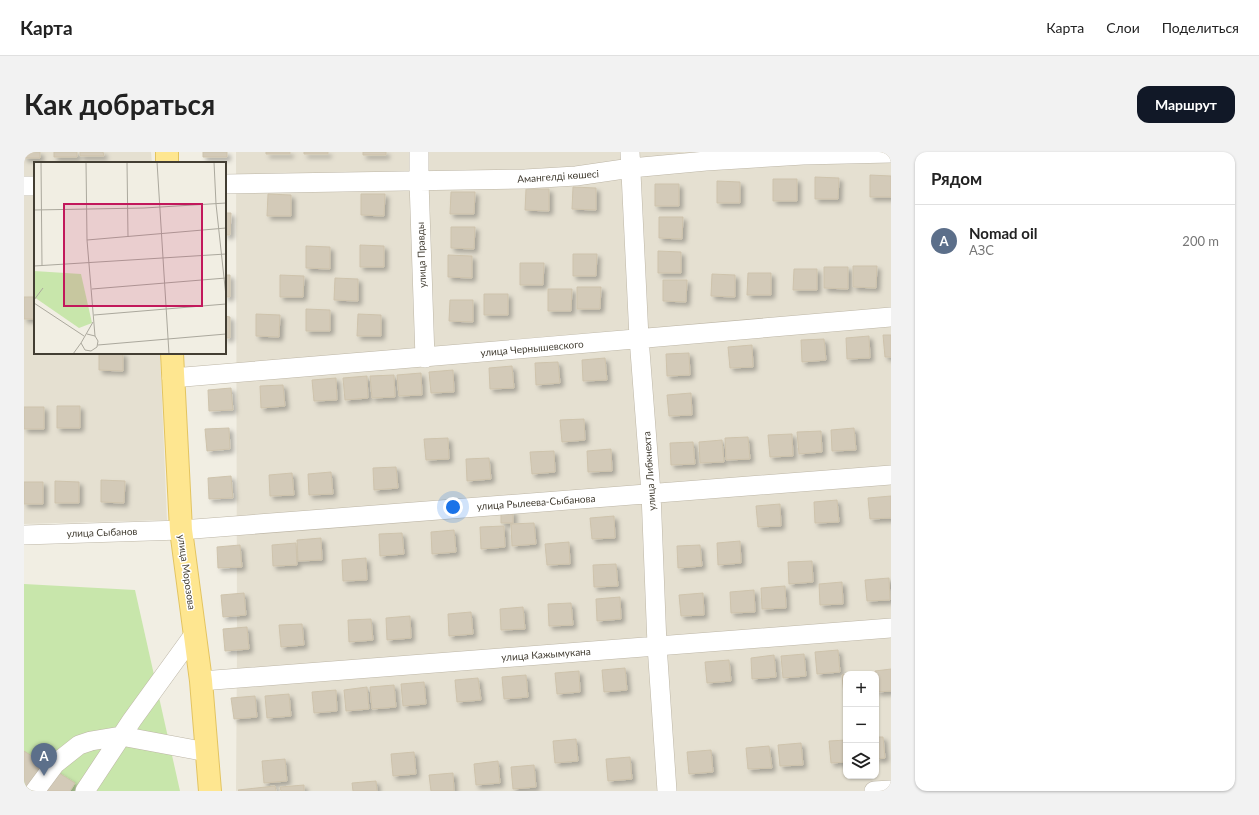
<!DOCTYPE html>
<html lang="ru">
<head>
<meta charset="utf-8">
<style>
  :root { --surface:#fff; --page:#f2f2f2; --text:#222; --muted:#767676; --line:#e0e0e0; --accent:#111827 }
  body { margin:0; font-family:Lato,sans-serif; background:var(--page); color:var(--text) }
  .controls { position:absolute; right:12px; bottom:12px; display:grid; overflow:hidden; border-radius:8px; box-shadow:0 1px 3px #0004 }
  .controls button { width:36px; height:36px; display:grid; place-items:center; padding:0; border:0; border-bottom:1px solid var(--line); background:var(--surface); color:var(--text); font:20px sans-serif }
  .you { position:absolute; left:429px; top:355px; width:14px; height:14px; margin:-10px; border:3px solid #fff; border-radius:50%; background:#1a73e8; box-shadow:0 0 0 6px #1a73e833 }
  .badge { display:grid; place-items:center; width:26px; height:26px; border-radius:50%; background:var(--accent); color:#fff; font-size:13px; font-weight:700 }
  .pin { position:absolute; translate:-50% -33px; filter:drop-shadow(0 1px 2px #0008) }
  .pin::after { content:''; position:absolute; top:21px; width:14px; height:12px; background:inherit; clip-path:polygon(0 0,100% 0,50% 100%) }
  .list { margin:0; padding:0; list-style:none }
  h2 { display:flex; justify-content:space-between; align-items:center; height:52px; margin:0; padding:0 16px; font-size:17px }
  h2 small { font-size:13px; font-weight:400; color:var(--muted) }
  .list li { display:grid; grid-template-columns:26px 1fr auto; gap:12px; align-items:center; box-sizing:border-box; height:72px; padding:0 16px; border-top:1px solid var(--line) }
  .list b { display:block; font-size:15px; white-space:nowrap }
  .list p { margin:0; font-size:13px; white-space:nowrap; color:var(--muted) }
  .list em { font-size:13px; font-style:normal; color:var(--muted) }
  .icon { flex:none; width:22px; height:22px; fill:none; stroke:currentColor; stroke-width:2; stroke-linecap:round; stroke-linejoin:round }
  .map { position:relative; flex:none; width:867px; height:639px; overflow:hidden; border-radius:12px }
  header { display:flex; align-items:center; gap:24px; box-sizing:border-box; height:56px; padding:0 20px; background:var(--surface); border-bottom:1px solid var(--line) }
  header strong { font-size:19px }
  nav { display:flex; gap:22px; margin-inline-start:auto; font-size:14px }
  .intro { display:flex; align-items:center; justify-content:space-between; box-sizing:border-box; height:96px; padding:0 24px }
  h1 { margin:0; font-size:28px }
  .button { padding:10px 18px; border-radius:12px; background:var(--accent); color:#fff; font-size:14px; font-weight:700 }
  main { display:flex; gap:24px; padding:0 24px }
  aside { flex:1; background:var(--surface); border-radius:12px; box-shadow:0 1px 3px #0004 }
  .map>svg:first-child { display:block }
  .residential { fill:#e5e0d1; fill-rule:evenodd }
  .grass { fill:#c8e6ab }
  .building { fill:#d3cab8; stroke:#cec3ac; filter:url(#shadow) }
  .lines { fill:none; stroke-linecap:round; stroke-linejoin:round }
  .minor-casing { stroke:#bdb6a6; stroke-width:20 }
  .major-casing { stroke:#e3c460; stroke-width:24 }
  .minor { stroke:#fff; stroke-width:19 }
  .major { stroke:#fee690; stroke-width:22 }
  .labels { text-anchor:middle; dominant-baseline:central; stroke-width:3; stroke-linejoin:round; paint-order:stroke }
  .street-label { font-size:10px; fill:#433e33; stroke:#fff }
  .inset-road { fill:none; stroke:#aba89d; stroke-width:1 }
  .view { fill:#c2185b; fill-opacity:0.15; stroke:#c2185b; stroke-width:2 }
  .inset-edge { fill:none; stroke:#433e33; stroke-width:2 }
</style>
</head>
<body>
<header>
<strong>Карта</strong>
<nav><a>Карта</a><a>Слои</a><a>Поделиться</a></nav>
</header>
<div class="intro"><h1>Как добраться</h1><a class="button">Маршрут</a></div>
<main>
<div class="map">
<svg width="867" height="639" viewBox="0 0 867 639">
  <defs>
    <filter id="shadow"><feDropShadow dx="3.5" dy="3.5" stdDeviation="2" flood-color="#0004"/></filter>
  </defs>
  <rect width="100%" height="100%" fill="#f1eee3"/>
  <!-- residential -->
  <path class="residential" d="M0,0h127l1,11h-117v190h125l7,167 -143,4z
    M212,0h655v639h-655l1,-144zM822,522h30v102h-30z"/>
  <!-- grass -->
  <path class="grass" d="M0,432l111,6 45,201h-156z"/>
  <!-- building -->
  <path class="building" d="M0,0h16v6h-16z
    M30,0h23v5h-23z
    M56,0h23l1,4h-24z
    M179,0h24v5h-24z
    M242,0h24v2h-24z
    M280,0h24v2h-24z
    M339,0h23v3h-23z
    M846,23l21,1v21h-21z
    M791,25l24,1 -1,21h-23z
    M749,27h24v22h-24z
    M693,29l23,1v21h-23z
    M631,32h24v22h-24z
    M549,35l23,1v22l-24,-1z
    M502,37h23v22l-24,-1z
    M427,40h24l-1,22h-24z
    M244,42l23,1v21h-24z
    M337,42h24l-1,22 -23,-1z
    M201,61h6l-1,22h-5z
    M635,65h24l-1,22 -23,-1z
    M427,75h24l-1,22 -23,-1z
    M336,93l24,1v21h-24z
    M282,94l24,1v22l-24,-1z
    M634,99l23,1v21h-23z
    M549,102h24l-1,22h-23z
    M424,103l24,1v22l-24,-1z
    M496,111h24l-1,22h-23z
    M829,114h24l-1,22 -23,-1z
    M800,115h24v22l-24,-1z
    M770,117h23v21h-24z
    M724,121h23v22h-24z
    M688,122l23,1v22l-24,-1z
    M201,123h5v22h-5z
    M256,123l24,1 -1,21h-23z
    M311,126l23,1v22l-24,-1z
    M639,128h24l-1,22 -23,-1z
    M553,135h24l-1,22h-23z
    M524,137h24l-1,22h-23z
    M460,142h24v21h-24z
    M0,145h11v22h-11z
    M426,148h23v22l-24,-1z
    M282,157l24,1v21h-24z
    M232,162l24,1 -1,22 -23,-1z
    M334,162l23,1v21h-24z
    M201,164l5,1v21h-5z
    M859,183h8v22h-6z
    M845,184l1,22 -23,1 -1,-21z
    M800,187l2,21 -24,2 -1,-22z
    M728,193l1,22 -23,1 -2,-21z
    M75,201h24v18l-24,-1z
    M665,201l1,22 -23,1 -1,-22z
    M581,206l2,22 -24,1 -1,-21z
    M534,210l2,21 -24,2 -1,-22z
    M488,214l2,22 -24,1 -1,-21z
    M429,218l1,22 -23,1 -2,-21z
    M397,221l1,22 -23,1 -2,-21z
    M370,223l1,22 -23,1 -2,-22z
    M343,224l1,22 -23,2 -2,-22z
    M312,226l1,22 -23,1 -2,-21z
    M259,233l2,21 -24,2 -1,-22z
    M207,236l2,22 -24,1 -1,-21z
    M667,241l1,22 -23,1 -2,-21z
    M33,254h23v22h-23z
    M0,255h20v22h-20z
    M560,267l1,21 -23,2 -2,-22z
    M205,276l1,21 -23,2 -2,-22z
    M830,276l2,22 -24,1 -1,-21z
    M797,279l1,21 -23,2 -2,-22z
    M768,282l1,22 -23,1 -2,-22z
    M724,285l2,22 -24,1 -1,-22z
    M424,286l1,21 -23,1 -2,-21z
    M698,288l2,22 -24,1 -1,-21z
    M669,290l2,22 -24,1 -1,-22z
    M587,297l1,22 -24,1 -1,-21z
    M530,299l1,21 -23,2 -2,-22z
    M465,306l2,21 -24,2 -1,-22z
    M372,315l2,21 -24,2 -1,-22z
    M307,320l2,22 -24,1 -1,-21z
    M268,321l2,22 -24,1 -1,-21z
    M207,324l2,22 -24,1 -1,-21z
    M77,328l24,1 -1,22 -23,-1z
    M31,329l24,1v21h-24z
    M0,330h19v22h-19z
    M867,344v22l-21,1 -2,-21z
    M813,348l2,22 -24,1 -1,-21z
    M756,352l1,22 -23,1 -2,-21z
    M477,359h12v12h-12z
    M590,364l1,22 -23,1 -2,-21z
    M510,371l2,21 -24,2 -1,-22z
    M480,374l1,21 -24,2 -1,-22z
    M430,378l2,22 -24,2 -1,-22z
    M378,381l2,21 -24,2 -1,-22z
    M297,386l1,22 -24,1 -1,-21z
    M716,389l1,22 -23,2 -1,-22z
    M545,390l1,22 -23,1 -2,-21z
    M272,391l1,22 -24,1 -1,-21z
    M216,393l2,22 -24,1 -1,-21z
    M676,393l2,21 -24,2 -1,-22z
    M342,406l1,22 -24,1 -1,-21z
    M788,409l1,21 -24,2 -1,-22z
    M592,412l2,22 -24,1 -1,-22z
    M865,426l1,22 -23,1 -2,-21z
    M818,430l1,22 -23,1 -1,-21z
    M761,434l1,22 -24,1 -1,-21z
    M730,438l1,22 -24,1 -1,-21z
    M220,441l2,22 -23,2 -2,-22z
    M679,441l1,22 -23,1 -2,-21z
    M596,445l1,22 -24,2 -1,-22z
    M547,451l2,22 -24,1 -1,-22z
    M499,455l2,22 -24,1 -1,-21z
    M447,460l2,22 -24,2 -1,-22z
    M386,464l1,22 -24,2 -1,-22z
    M347,467l2,21 -24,2 -1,-22z
    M278,472l2,21 -23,2 -2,-22z
    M223,475l2,22 -24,2 -2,-22z
    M814,498l2,22 -23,2 -2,-22z
    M780,502l2,22 -23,2 -2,-22z
    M750,503l2,22 -24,2 -1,-21z
    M705,508l2,21 -24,2 -2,-21z
    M601,516l2,22 -23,2 -2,-22z
    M867,517v22l-14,1 -2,-21z
    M555,519l1,21 -23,2 -2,-21z
    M822,522v22h-2l-2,-21z
    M502,523l2,22 -24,2 -2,-22z
    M454,526l3,22 -24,2 -2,-22z
    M400,530l2,22 -23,2 -2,-22z
    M370,533l2,22 -24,2 -2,-22z
    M343,535l2,22 -23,2 -2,-21z
    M312,538l1,21 -23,2 -2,-21z
    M265,542l2,22 -24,2 -2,-22z
    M231,544l2,21 -23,2 -3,-21z
    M852,585h7l2,21 -9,1z
    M552,587l2,22 -23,2 -2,-22z
    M822,588v22l-15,1 -2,-22z
    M777,591l2,22 -23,1 -2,-21z
    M745,594l3,22 -24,1 -2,-21z
    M687,598l2,22 -24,2 -2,-22z
    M0,599l51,32 -5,8h-44l-2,-2z
    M390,600l2,22 -23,2 -2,-22z
    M606,605l2,22 -24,2 -2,-22z
    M261,607l2,22 -23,2 -2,-22z
    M474,609l2,22 -24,2 -2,-21z
    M510,613l2,22 -23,2 -2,-22z
    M429,621l1,18h-23l-2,-16z
    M352,629l1,10h-24l-1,-8z
    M280,633v6h-23l-1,-4z
    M251,634l1,5h-37l-1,-1z"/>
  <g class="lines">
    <defs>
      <path id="minor" d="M395,0v29l6,177
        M606,0l9,186 12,155 6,152 10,146
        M201,32l300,-5 51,-3 55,-8 75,-7 97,-6 88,-2
        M0,34h11
        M148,226c240,-19 479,-41 719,-61
        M0,383l157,-5 710,-55
        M177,529l690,-53
        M11,639l20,-27 24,-19 12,-4 30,-5 86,16
        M61,639l47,-71 63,-87
        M850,639l17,-1"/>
      <path id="major" d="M143,11v-11
        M148,201l9,177 20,151 9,110"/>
    </defs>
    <!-- minor casing -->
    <use href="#minor" class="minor-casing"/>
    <!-- major casing -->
    <use href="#major" class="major-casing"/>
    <!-- minor -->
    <use href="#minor" class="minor"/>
    <!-- major -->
    <use href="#major" class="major"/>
  </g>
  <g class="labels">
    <!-- street labels -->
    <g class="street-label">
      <text transform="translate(534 24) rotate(-4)">Амангелді көшесі</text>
      <text transform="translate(397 103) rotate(-92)">улица Правды</text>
      <text transform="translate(508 196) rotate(-5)">улица Чернышевского</text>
      <text transform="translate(625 319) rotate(-94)">улица Либкнехта</text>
      <text transform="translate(512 350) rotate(-4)">улица Рылеева-Сыбанова</text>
      <text transform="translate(78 380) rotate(-2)">улица Сыбанов</text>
      <text transform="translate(163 420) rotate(82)">улица Морозова</text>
      <text transform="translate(522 502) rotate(-4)">улица Кажымукана</text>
    </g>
  </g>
  <!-- overview -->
  <g transform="translate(10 10)">
    <rect width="192" height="192" fill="#f1eee3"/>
    <path d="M0,109l47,3 11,49 -13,5 -45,-31z" fill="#c8e6ab"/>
    <path class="inset-road" d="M7,0l1,104M52,0l1,78 8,96M93,0l1,75M123,0l12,192M180,0l2,42 10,92M0,48l110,-2 82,-5M53,78l139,-12M0,104l192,-12M58,127l134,-11M0,138l9,-12M0,141l50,33M60,153l132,-11M53,172l8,2 3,5 -1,6 -6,4 -6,-1 -4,-7 12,-21M64,183l128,-11M39,192l8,-11"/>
    <path class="view" d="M30,42h138v102h-138z"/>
    <rect width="192" height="192" class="inset-edge"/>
  </g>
</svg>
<div class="controls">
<button>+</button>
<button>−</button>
<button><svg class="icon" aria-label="layers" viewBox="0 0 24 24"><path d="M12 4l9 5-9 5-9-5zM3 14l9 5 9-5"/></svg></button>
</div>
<div class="you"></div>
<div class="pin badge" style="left:20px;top:624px;background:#5c6f8a">A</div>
</div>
<aside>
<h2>Рядом<small></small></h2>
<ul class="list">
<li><span class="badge" style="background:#5c6f8a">A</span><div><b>Nomad oil</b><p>АЗС</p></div><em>200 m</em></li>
</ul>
</aside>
</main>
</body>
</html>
